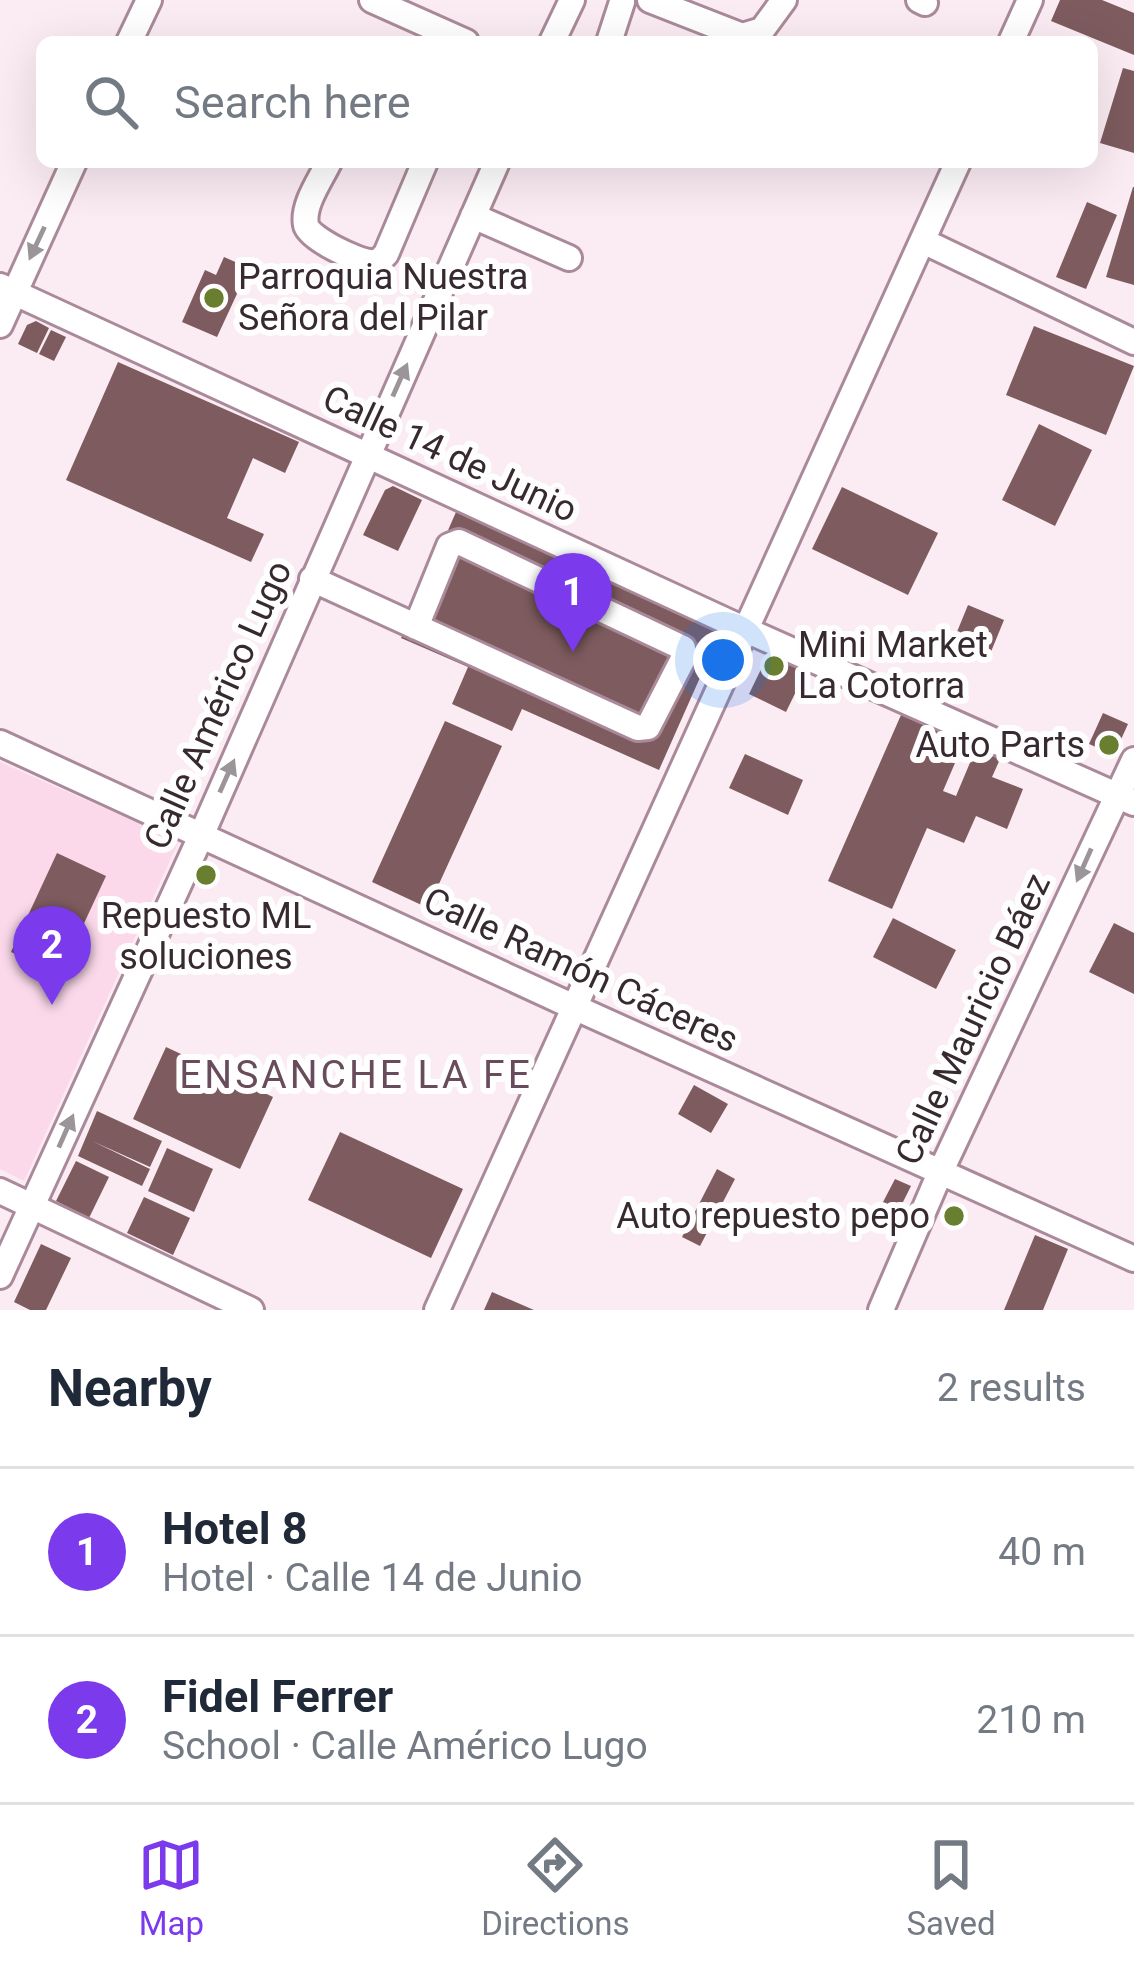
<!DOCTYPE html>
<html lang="en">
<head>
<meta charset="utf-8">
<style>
  :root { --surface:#fff; --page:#f2f2f3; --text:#1f2937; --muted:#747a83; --line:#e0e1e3; --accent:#7c3aed }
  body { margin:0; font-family:Roboto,sans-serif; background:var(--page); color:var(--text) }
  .you { position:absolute; left:723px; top:660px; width:42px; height:42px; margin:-30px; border:9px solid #fff; border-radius:50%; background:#1a73e8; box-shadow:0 0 0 18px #1a73e833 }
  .badge { display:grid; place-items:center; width:78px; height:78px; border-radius:50%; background:var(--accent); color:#fff; font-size:39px; font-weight:700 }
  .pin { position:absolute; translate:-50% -99px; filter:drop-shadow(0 3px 6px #0008) }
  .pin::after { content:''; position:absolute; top:63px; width:42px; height:36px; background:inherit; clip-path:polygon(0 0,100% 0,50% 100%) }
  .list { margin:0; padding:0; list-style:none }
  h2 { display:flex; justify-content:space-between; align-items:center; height:156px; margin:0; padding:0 48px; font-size:51px }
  h2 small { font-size:39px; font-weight:400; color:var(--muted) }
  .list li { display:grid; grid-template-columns:78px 1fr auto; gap:36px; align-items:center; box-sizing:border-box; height:168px; padding:0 48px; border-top:3px solid var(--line) }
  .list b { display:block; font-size:45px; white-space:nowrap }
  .list p { margin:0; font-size:39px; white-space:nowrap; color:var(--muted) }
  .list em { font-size:39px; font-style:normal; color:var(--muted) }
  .icon { flex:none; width:66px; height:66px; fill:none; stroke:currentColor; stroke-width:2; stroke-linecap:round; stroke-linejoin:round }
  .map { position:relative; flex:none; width:1134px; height:1310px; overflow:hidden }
  .search { position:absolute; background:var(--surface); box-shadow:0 12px 48px #0002; left:36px; right:36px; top:36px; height:132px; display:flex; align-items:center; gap:30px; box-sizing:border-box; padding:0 42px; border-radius:18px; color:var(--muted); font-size:45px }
  .sheet { height:492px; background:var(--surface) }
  nav { display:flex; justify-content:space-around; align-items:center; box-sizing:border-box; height:168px; border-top:3px solid var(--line); background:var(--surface); font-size:33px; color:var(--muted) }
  nav a { display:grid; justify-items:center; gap:6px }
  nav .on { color:var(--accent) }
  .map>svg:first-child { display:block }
  .built { fill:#fbd9eb }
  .building { fill:#7d5b5e }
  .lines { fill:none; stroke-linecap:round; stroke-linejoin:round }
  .minor-casing { stroke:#aa8a9a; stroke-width:30 }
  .minor { stroke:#fff; stroke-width:24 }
  .oneway { fill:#9b9498 }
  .poi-dot { fill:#6a7e2f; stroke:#fefefe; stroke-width:4.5 }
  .labels { text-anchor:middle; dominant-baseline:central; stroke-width:12; stroke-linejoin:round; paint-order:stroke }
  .poi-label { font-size:36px; fill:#372930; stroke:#fefefe; text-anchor:start }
  .street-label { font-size:36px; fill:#372930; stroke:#fefefe }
  .neighbourhood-label { font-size:39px; letter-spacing:3px; fill:#694c5b; stroke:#fefefe }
</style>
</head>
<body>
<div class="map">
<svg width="1134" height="1310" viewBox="0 0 1134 1310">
  <rect width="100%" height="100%" fill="#fbecf3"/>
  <!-- built -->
  <path class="built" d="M0,762l179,79 -155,340 -24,-12z"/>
  <!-- building -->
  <path class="building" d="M1060,0h42l32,13v42l-83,-34z
    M1123,68l11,3v82l-34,-10z
    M1133,187h1v98l-28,-8z
    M1087,202l30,13 -31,74 -30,-12z
    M224,257l25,11 -32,69 -35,-15 23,-52 11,5z
    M36,321l13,7 -12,25 -19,-9 9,-19z
    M1034,326l100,40 -28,69 -100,-40z
    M51,330l15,7 -12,24 -15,-7z
    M118,362l181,80 -14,31 -32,-15 -26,60 37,16 -13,28 -185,-82z
    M1039,424l53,26 -37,76 -53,-26z
    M393,486l29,14 -24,51 -35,-16 22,-45z
    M842,487l96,46 -30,62 -96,-46z
    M456,512l266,116 -63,142 -137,-61 -10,22 -60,-27 16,-37 -67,-29z
    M968,605l36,15 -16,39 -36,-15z
    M776,656l30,15 -20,41 -37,-18 17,-35z
    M1103,713l25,11 -14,31 -25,-11z
    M901,715l63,27 -21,49 13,5 21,-50 24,11 -9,20 31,12 -16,40 -31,-13 -12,27 -37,-15 -35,81 -64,-28z
    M445,721l57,25 -74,162 -56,-26z
    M745,754l58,26 -15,35 -59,-27z
    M57,853l49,23 -46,99 -49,-23z
    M893,918l63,32 -20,39 -63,-32z
    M1114,923l20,10v61l-45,-22z
    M166,1047l107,50 -33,72 -107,-50z
    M694,1085l34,19 -17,29 -33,-19z
    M97,1111l65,30 -12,26 -58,-26 58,28 -8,17 -64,-30z
    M340,1132l123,57 -32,69 -123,-58z
    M167,1148l46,21 -19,43 -46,-21z
    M76,1161l33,16 -20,41 -33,-17z
    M717,1169l18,10 -35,67 -18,-9z
    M895,1179l16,7 -13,26 -16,-8z
    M144,1197l46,21 -17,37 -46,-22z
    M1035,1235l33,14 -25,61h-39z
    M41,1244l30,14 -25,52h-16l-16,-8z
    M492,1292l42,18h-50z"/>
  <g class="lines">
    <defs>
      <path id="minor" d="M372,0l94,42
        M650,0l92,36 20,-6 22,-30
        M919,0l6,3
        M129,42l20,-42
        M552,42l20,-42
        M609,42l13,-40
        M1011,42l19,-42
        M329,162c-8,17 -27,43 -23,63 2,13 51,36 64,37 9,1 10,-2 16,-8l39,-92
        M473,216l96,42
        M923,241l211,101
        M0,286l746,344 388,173
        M0,325l74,-163
        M312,579l326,149 10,-1 36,-70 -1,-9 -224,-106 -10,4 -33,81
        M0,743l574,264 560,252
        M0,1191l251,119
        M0,1276l201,-440 296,-674
        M437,1310l521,-1148
        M881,1310l59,-137 194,-413"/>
    </defs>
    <!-- minor casing -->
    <use href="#minor" class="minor-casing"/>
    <!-- minor -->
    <use href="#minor" class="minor"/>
  </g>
  <!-- one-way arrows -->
  <defs><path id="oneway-solid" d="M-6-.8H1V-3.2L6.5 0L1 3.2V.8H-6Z" transform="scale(3)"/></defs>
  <g class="oneway">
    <use href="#oneway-solid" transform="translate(37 243) rotate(115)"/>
    <use href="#oneway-solid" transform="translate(400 380) rotate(-66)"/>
    <use href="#oneway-solid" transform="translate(227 776) rotate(-66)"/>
    <use href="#oneway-solid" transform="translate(1084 865) rotate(114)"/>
    <use href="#oneway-solid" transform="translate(66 1131) rotate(-66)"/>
  </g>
  <!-- markers -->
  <g class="poi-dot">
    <circle cx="214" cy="298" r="12"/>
    <circle cx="774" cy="666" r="12"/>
    <circle cx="1109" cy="745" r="12"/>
    <circle cx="206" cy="875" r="12"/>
    <circle cx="954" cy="1216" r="12"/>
  </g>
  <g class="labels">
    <!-- poi labels -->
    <g class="poi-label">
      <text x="238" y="277">Parroquia Nuestra<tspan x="238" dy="41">Señora del Pilar</tspan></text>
      <text x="798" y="645">Mini Market<tspan x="798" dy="41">La Cotorra</tspan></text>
      <text x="1085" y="745" text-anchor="end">Auto Parts</text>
      <text x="206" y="916" text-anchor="middle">Repuesto ML<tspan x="206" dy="41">soluciones</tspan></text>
      <text x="930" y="1216" text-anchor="end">Auto repuesto pepo</text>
    </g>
    <!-- street labels -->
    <g class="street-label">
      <text transform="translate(450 454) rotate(25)">Calle 14 de Junio</text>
      <text transform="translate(218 705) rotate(-66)">Calle Américo Lugo</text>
      <text transform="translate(581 970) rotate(25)">Calle Ramón Cáceres</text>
      <text transform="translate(973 1019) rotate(-65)">Calle Mauricio Báez</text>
    </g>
    <!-- neighbourhood labels -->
    <g class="neighbourhood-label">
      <text x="356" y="1075">ENSANCHE LA FE</text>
    </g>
  </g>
</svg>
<div class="you"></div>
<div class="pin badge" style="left:573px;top:652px">1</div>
<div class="pin badge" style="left:52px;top:1005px">2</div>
<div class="search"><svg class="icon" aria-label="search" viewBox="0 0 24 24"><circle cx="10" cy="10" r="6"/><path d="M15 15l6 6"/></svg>Search here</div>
</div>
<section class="sheet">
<h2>Nearby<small>2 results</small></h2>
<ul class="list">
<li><span class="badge">1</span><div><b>Hotel 8</b><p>Hotel · Calle 14 de Junio</p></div><em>40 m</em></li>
<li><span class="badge">2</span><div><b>Fidel Ferrer</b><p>School · Calle Américo Lugo</p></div><em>210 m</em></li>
</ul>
</section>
<nav>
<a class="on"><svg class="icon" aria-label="map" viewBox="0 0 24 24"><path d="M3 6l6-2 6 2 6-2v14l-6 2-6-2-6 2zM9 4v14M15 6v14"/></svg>Map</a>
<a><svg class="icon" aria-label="directions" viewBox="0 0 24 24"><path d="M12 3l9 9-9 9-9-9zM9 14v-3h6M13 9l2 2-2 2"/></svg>Directions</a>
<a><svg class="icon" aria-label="saved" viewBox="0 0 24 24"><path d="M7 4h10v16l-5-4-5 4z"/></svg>Saved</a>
</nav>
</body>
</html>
